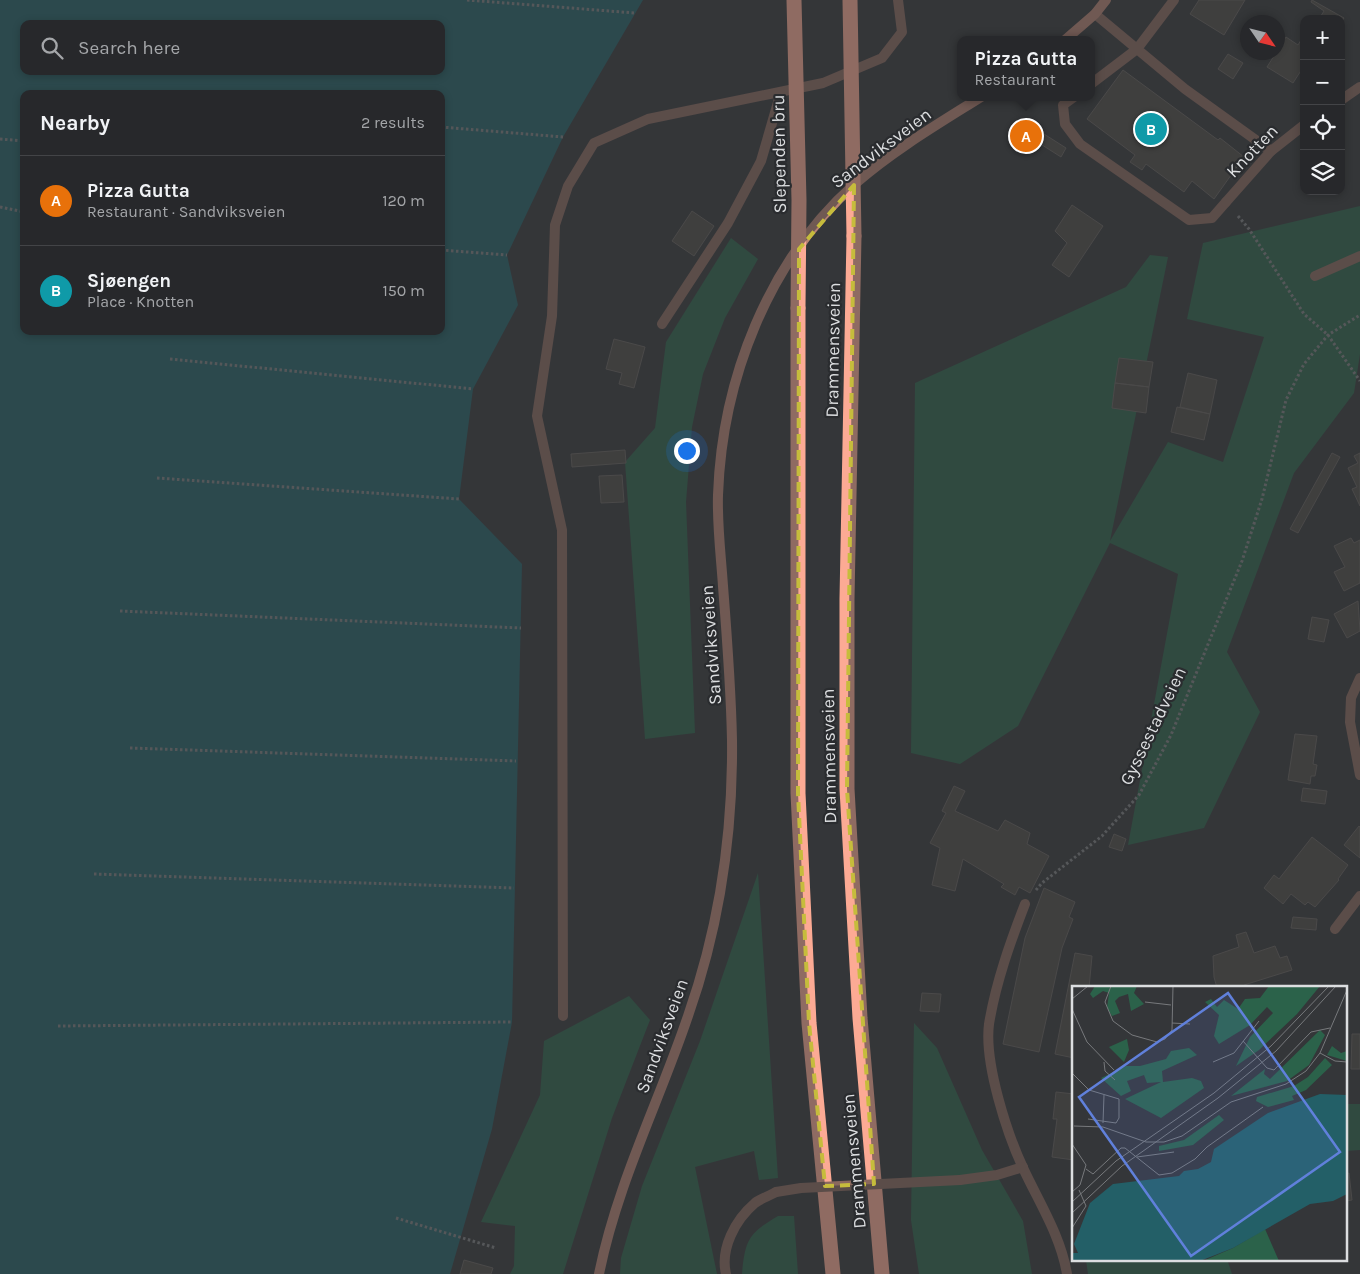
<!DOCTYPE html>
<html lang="en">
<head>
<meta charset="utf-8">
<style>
  :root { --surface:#27282b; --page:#333437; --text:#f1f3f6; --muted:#a4a6a9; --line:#434447; --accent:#bca0f2 }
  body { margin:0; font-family:Karla,sans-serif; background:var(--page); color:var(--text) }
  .controls { position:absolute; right:15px; top:15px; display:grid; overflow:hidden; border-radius:10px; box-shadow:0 2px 8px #0003 }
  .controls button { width:45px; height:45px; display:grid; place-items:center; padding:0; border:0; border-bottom:1px solid var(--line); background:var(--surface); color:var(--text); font:25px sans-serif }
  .compass { position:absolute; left:1240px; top:15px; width:45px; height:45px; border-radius:50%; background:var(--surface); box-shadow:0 2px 8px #0003; rotate:125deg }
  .you { position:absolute; left:686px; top:450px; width:18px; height:18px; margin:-12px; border:4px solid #fff; border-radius:50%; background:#1a73e8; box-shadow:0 0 0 8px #1a73e833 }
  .badge { display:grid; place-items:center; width:32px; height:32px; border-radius:50%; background:var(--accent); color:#fff; font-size:16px; font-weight:700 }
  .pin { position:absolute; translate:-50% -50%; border:2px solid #fff; box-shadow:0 1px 5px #0006 }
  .popup { position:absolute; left:957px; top:36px; width:138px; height:65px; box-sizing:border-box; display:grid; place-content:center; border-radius:10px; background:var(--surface); filter:drop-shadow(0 1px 4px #0005); font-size:16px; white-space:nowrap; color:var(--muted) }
  .popup b { font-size:19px; color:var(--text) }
  .popup::after { content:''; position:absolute; left:50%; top:100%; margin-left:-10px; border:10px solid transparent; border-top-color:var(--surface) }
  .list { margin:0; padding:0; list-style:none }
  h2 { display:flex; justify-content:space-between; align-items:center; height:65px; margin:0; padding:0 20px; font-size:21px }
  h2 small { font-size:16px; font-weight:400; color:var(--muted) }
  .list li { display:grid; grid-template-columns:32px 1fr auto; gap:15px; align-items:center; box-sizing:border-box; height:90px; padding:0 20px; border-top:1px solid var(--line) }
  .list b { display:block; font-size:19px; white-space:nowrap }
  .list p { margin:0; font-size:16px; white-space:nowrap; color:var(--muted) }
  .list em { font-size:16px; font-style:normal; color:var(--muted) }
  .icon { flex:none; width:28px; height:28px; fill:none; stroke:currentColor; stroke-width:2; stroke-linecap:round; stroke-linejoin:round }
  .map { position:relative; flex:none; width:1360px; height:1274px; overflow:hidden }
  .search { position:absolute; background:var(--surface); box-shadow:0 2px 8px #0003; left:20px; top:20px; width:425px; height:55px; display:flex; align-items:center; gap:12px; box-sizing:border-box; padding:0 18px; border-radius:10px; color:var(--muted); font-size:19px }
  .panel { position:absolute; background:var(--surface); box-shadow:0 2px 8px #0003; left:20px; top:90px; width:425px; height:245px; border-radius:10px }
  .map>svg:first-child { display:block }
  .green { fill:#2b624a }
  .water { fill:#235f67; fill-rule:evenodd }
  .building { fill:#4d4946; stroke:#64605d }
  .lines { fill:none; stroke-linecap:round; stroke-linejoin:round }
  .path { stroke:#7d7f82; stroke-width:3; stroke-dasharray:2.5 2.5; stroke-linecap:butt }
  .lane { stroke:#8a685e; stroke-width:10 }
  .street { stroke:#8a685e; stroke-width:10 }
  .secondary { stroke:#b88374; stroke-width:10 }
  .highway { stroke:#fcaa94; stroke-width:15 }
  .street-bridge { stroke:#8a685e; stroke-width:10 }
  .highway-bridge { stroke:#fcaa94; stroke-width:15 }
  .marked { fill:none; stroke:#c6bc3c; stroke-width:4; stroke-dasharray:10 6; stroke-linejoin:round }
  .labels { text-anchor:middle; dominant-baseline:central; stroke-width:4.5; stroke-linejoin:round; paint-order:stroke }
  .street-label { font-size:18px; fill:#dcdee0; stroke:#2a2c2f }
  .inset-road { fill:none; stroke:#77797c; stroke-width:1 }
  .view { fill:#6080db; fill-opacity:0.15; stroke:#6080db; stroke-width:2.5 }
  .inset-edge { fill:none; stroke:#dcdee0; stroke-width:2.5 }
</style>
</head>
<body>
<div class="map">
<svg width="1360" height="1274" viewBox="0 0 1360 1274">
  <rect width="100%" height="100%" fill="#343639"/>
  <!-- green -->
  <path class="green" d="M1360,206v148l-6,39 -60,80 -67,179 33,60 -56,116 -76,17 50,-271 -68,-31 -92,183 -58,38 -49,-11 4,-370 211,-96 24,-32 18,2 -58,284 58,-99 55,20 41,-125 -77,-18 16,-76z
    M731,238l27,21 -33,59 -22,56 -11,53 -6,75 9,231 -50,6 -20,-277 30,-34 11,-86z
    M758,873l20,305 -19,2 -5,-29 -59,16 22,107h-97l1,-16 21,-72 58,-145z
    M629,996l21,24 -38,98 -49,156h-53l4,-8 1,-40 -34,-4 59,-127 4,-54z
    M914,1023l23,25 45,102 41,71 9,53h-113l-8,-54z
    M1346,1104h14v46l-14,1z
    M778,1216h16l4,58h-56c3,-34 7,-41 36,-58z
    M1086,1260h146l-4,2 4,12h-144z"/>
  <!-- water -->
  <path class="water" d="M0,0h643l-80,137 -56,118 11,50 -45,84 -14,110 63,65 -10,458 -20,107 -42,145h-450zM24,24h417v47h-417zM24,94h417v237h-417z"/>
  <!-- building -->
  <path class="building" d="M1199,0h46l-21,35 -34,-21z
    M1312,0l32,18 -3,4v-3h-22l5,-8 -13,-9z
    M1286,37l12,8 3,-5 3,2v28l-2,-1 -9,14 -26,-16z
    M1228,54l15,9 -10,16 -15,-10z
    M1123,70l95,70 2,-2 24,19 -30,42 -22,-18 -8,11 -38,-28 -4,6 -12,-8 5,-7 -48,-36z
    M1022,120l44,28 -5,9 -44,-28z
    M1072,205l31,21 -34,51 -17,-12 15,-22 -12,-12z
    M692,211l22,15 -20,30 -22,-15z
    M614,339l31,8 -11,41 -15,-4 3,-11 -16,-4z
    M1119,358l34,4 -4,25 -34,-4z
    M1188,373l29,7 -7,34 -30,-7z
    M1115,383l34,4 -3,26 -34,-5z
    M1177,407l33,7 -6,26 -33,-8z
    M625,450l1,13 -54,4 -1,-13z
    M1332,453l8,4 -42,76 -8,-4z
    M1360,453v53l-8,-17 5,-2 -9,-19 10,-5 -4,-7z
    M622,475l2,27 -23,1 -2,-27z
    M1351,538l3,5 6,-3v43l-16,8 -10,-19 11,-5 -11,-21z
    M1358,601l2,30 -13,7 -13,-24z
    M1312,617l17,3 -5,22 -16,-3z
    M1295,734l22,2 -4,28 4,1 -2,11h-4l-1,8 -22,-4z
    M954,786l11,5 -10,20 43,20 7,-11 25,13 -3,11 22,12 -19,37 -11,-6 -4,8 -14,-8 3,-3 -41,-25 -8,32 -23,-6 8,-37 -10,-5 16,-30 -4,-2z
    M1303,788l24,3 -2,13 -24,-3z
    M1359,826l1,1v31l-16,-13z
    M1114,834l12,5 -4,12 -13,-4z
    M1312,837l36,28 -10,14 1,1 -24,27 -7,-5 -3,3 -14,-11 -8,10 -19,-16 10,-13 5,4z
    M1044,888l31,14 -6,15 4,2 -11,29 -23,104 -36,-8 22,-106z
    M1293,917l24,2 -1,11 -25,-2z
    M1246,932l8,21 21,-7 5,12 7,-2 5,14 -48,15 1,3h-28l-3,-11 -1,-21 26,-9 -3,-12z
    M1075,953l17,3 -3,32h-15v70l-19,-4z
    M922,993l19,1 -2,18 -19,-1z
    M1352,1034h8v35h-9z
    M1056,1092l18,2v66l-22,-3 5,-38h-4z
    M1349,1173l3,27 -6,1v-27z
    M464,1260l29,8 -2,6h-31z"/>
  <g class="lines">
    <!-- path -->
    <path class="path" d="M467,0l168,13
      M441,127l122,10
      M0,139l24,2
      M0,207l24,5
      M1238,216l11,13 55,85 24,21 32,46
      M441,250l66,5
      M170,359l303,30
      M157,478l302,21
      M120,611l401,17
      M130,748l386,13
      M94,874l420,14
      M1036,890l6,-7 60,-47 37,-41 32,-60 71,-174 20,-62 24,-99 18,-36 24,-29 32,-20
      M58,1026l454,-4
      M396,1218l100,30"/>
    <!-- lane -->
    <path class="lane" d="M1095,14l90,75 86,62
      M1091,84l46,-35 37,-49
      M1074,97l-11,8 2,19 15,20 109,76 23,-2 14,-16
      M1315,276l45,-20
      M662,324l66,-101 33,-62 20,-69
      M1025,904c-15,39 -29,78 -36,120 -5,39 18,110 35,146 16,34 37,67 43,104
      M1335,929l25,-33
      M563,1016l-1,-486 -25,-114 15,-100 3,-91 13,-39 26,-43 54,-24 175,-36 59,-25 20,-26 -4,-32"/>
    <!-- street -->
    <path class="street" d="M1341,100l19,-13
      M1226,202l45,-51 33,-26
      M1360,678l-9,20 -1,24 10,53
      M960,1180l37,-5 26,-8
      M726,1274c-6,-25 9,-54 29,-71 5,-4 14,-7 21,-11"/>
    <!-- secondary -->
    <path class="secondary" d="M1065,40l30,-26 11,-14
      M599,1274c18,-90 60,-172 89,-258 31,-88 45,-183 44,-276 -1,-52 -5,-103 -9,-154 -2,-30 -6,-61 -5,-91 4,-115 50,-235 138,-312 38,-33 82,-59 125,-86"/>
    <!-- highway -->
    <path class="highway" d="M854,236l-7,363v190l13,229 22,256
      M798,308v485l11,230 24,251"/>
    <!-- street-bridge -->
    <path class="street-bridge" d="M776,1192l25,-4 159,-8"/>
    <!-- highway-bridge -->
    <path class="highway-bridge" d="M794,0l5,200 -1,108
      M850,0l4,236"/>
  </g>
  <!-- marked area -->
  <path d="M0 0H1360V1274H0ZM854,185l-7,604 27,395 -49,2 -16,-163 -11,-230 1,-544z" fill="#343639" fill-opacity=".55" fill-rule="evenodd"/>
  <path class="marked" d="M854,185l-7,604 27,395 -49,2 -16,-163 -11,-230 1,-544z"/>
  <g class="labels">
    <!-- street labels -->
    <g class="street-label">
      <text transform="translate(881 148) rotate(-37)">Sandviksveien</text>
      <text transform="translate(1252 151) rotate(-46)">Knotten</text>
      <text transform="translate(779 154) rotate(-91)">Slependen bru</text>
      <text transform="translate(833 350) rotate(-89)">Drammensveien</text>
      <text transform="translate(711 645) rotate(-94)">Sandviksveien</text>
      <text transform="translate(1153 726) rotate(-64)">Gyssestadveien</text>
      <text transform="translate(829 756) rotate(-91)">Drammensveien</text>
      <text transform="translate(662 1036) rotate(-70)">Sandviksveien</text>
      <text transform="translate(854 1161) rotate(-95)">Drammensveien</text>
    </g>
  </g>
  <!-- overview -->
  <g transform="translate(1072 986)">
    <rect width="275" height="275" fill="#343639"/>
    <path d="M23,0h42l-3,7 10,11 -13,7 -3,-17 -9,3 -4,4 5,12 -8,3 -5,-8 2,-15 -6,-2 -10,7 -3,-4zM197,0h51l-23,28 -38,36 -23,16 14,-29 23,-24 -6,-6 -17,18 -31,19 -5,-8 5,-21 -14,-13 6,-3 6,8 7,-7 14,9 7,-10 15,-1zM248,44l5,5 -16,30 -22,16 -56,15 34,-27 -1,5 6,5zM55,53l2,11 -5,12 -15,-15zM260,60l9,7 6,-2v10l-20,-6zM117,62l8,7 -35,16 1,11 29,-4 9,3 3,7 -43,30 -36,-19 36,-17 -14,1 -3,-8 -17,6 4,10 -10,5 -20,-18 25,-12h14l26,-7 5,-8zM253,72l7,7 -26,25 -14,6 2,4 -26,7 -12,-6 1,-4 37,-11 14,-9zM147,129l5,5 -31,25 -34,6v-5l25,-6zM193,243l14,32h-76l30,-13z" fill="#2b624a"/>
    <path d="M248,108l27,1v99l-14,7 -23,3 -77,44 -33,13h-128v-8h6l-4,-9 16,-41 23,-19 66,-8 5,-5 14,-2 13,-7 3,-13 54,-36z" fill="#235f67"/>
    <path class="inset-road" d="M39,0l-6,16 8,19 19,14 25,7 8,-3 7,-9 1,-44M0,13l16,-13M73,16l26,3M0,23l15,33 27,28M100,37l18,1M171,55l24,27 7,2 37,-38 19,-4M248,67l15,8 12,1M32,76l1,9 10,9M141,76l21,-9 25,-32M0,87l17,17 30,9v19l-3,5 -28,-4M31,137l1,-28M2,140l29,1 43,15h18l18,-6 49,-34 55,-18 20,-13 14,-18 27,-63M0,158l14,21 -6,20 -8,7M65,171l37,-5M14,183l7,5 28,-26h4l34,27 13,-2 23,-14 12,-12 56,-40M0,216l44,-41 98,-68 57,-47 58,-60M0,227l50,-47 96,-68 58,-47 60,-65M0,242l14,-22 -7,-16"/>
    <path class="view" d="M156,7l112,159 -149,104 -112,-159z"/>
    <rect width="275" height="275" class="inset-edge"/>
  </g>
</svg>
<div class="controls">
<button>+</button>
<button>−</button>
<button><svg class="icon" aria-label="locate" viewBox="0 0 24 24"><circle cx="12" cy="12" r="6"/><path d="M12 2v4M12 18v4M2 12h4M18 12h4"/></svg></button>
<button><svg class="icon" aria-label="layers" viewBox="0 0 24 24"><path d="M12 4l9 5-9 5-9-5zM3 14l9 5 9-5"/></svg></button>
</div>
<svg class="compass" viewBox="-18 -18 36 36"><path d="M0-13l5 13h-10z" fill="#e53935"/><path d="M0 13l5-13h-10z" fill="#a4a6a9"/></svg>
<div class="you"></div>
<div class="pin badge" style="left:1026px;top:136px;background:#e8710a">A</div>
<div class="popup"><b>Pizza Gutta</b>Restaurant</div>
<div class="pin badge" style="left:1151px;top:129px;background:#0f9aa8">B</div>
<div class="search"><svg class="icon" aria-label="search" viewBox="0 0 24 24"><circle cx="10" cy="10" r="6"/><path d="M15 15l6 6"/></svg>Search here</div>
<section class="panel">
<h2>Nearby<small>2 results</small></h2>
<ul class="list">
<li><span class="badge" style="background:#e8710a">A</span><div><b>Pizza Gutta</b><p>Restaurant · Sandviksveien</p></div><em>120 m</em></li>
<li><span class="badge" style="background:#0f9aa8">B</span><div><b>Sjøengen</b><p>Place · Knotten</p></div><em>150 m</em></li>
</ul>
</section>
</div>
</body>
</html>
